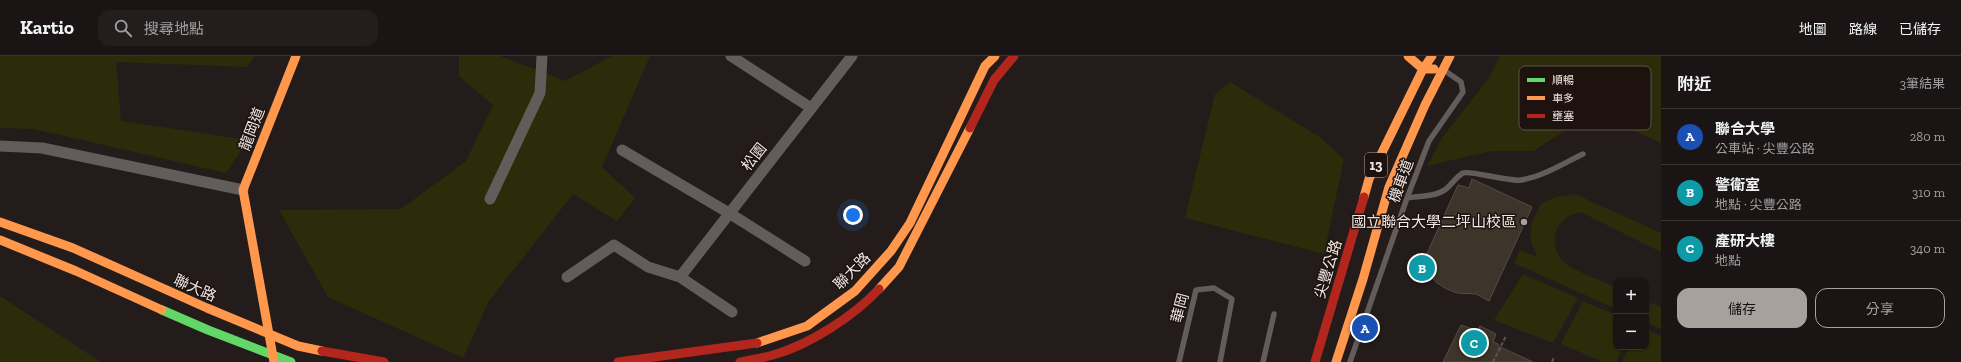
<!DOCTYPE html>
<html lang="zh-TW">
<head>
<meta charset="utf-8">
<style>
  :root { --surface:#1a1514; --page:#231e1d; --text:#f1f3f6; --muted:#9f9fa0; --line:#383434; --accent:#a8a09d }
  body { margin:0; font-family:"Zilla Slab","Noto Sans TC",serif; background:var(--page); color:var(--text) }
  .controls { position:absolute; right:12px; bottom:12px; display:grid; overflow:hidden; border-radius:8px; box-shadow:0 1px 3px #0004 }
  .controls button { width:36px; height:36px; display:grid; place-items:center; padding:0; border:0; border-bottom:1px solid var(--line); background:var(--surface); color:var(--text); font:20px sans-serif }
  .you { position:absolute; left:853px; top:159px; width:14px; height:14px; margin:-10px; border:3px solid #fff; border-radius:50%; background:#1a73e8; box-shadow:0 0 0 6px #1a73e833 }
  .badge { display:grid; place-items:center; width:26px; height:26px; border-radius:50%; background:var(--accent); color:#fff; font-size:13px; font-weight:700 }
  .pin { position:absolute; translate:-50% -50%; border:2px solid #fff; box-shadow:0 1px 4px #0006 }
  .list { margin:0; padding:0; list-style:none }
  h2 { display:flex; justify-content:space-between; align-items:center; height:52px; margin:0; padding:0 16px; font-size:17px }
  h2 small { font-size:13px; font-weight:400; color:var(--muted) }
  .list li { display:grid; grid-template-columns:26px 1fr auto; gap:12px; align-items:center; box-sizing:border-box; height:56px; padding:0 16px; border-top:1px solid var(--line) }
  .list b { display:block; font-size:15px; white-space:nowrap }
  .list p { margin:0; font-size:13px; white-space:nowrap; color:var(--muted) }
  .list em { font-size:13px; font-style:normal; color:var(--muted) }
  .actions { display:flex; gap:8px; padding:12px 16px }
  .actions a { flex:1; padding:9px 0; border:1px solid var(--accent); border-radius:12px; text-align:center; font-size:14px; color:var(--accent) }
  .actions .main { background:var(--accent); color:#111 }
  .icon { flex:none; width:22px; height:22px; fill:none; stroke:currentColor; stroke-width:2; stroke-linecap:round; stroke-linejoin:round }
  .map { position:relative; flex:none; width:1661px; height:306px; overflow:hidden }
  header { display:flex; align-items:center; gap:24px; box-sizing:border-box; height:56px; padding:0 20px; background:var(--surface); border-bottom:1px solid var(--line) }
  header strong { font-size:19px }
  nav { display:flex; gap:22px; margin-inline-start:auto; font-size:14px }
  .search { width:280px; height:36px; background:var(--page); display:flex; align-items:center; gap:10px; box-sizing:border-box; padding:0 14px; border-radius:12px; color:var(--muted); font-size:15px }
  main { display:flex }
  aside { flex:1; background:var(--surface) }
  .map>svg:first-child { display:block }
  .green { fill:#2c2c0a }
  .building { fill:#3d342a; stroke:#524c4a }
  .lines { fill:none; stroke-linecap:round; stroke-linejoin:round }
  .path { stroke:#5b5755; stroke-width:2; stroke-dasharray:4 2; stroke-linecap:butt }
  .lane { stroke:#625d5a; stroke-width:5.5 }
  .street { stroke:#625d5a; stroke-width:11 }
  .fast { stroke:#63d668; stroke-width:9 }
  .slow { stroke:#ff974d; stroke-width:9 }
  .jam { stroke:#b3261e; stroke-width:9 }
  .poi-dot { fill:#a8a09d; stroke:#1d120d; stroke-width:1.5 }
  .labels { text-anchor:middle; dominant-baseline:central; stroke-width:3; stroke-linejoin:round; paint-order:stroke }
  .shield { fill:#1d120d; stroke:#b1a7a3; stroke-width:1 }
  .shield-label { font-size:14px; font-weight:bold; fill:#f0e7e3 }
  .street-label { font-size:15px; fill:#f0e7e3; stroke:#1d120d }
  .poi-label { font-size:15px; fill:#f0e7e3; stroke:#1d120d; text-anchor:end }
  .key { fill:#1d120d; stroke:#5c524d; stroke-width:1 }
  .key-label { font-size:11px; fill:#f0e7e3 }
</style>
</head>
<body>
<header>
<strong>Kartio</strong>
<div class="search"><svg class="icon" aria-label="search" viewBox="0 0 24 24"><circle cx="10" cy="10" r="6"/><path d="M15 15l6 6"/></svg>搜尋地點</div>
<nav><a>地圖</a><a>路線</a><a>已儲存</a></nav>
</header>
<main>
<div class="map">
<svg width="1661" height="306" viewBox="0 0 1661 306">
  <rect width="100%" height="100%" fill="#231c1a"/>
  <!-- green -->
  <path class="green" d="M0,0h255l-8,11 -131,-5 5,59 127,19 -22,33 -192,-44 -34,-1z
    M459,0h41l65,25 47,-25h38l-48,111 33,31 -18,23 -44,-27 -84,107 -26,57 -135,-61 -49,-87 122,-1 65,-48 27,-56 -34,-29z
    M1500,0h161v87l-69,-31 -58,39h-43l-64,15 15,-28 47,-60z
    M1230,26l91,56 23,21 -20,95 -139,-36 30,-124z
    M1575,138l86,39v19l-80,-40c-11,2 -21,8 -25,20 -3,10 0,22 7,29 6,8 42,21 53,26v22l-102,-46 6,-13 17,7 -7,-19 2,-16 9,-18 14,-7z
    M1523,218l55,24 -25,45 -59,-23z
    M0,240l101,66h-101z
    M1583,245l33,14v32h7l-7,15h-13l-42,-18z
    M1646,245l15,6v22l-15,-7z
    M1646,273l15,7v26h-39l7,-15h17z"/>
  <!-- building -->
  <path class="building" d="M1472,123l60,28 -43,94 -13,-7 -19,-1 -10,-4 -10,-6 -8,-9 -12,-1 -1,-5 2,-5 6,-3 34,-75 11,3z
    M1461,269l17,6 2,-5 16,8 -3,8 5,2v2l35,16h-90z"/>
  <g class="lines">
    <!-- path -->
    <path class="path" d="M1493,306l13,-26
      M1552,306l2,-5"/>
    <!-- lane -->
    <path class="lane" d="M1407,142c11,-2 29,-1 39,-9 5,-4 11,-13 17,-16 7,-3 45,9 58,7 21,-3 43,-17 62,-26
      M1179,306l17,-72 18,-2 18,11 -12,63
      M1263,306l11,-48
      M1350,306l57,-164 22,-57 34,-49 -2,-10 -17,-12"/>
    <!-- street -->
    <path class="street" d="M731,0l80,52
      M0,90l42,2 201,42
      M622,94l107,63 76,48
      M490,143l50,-106 2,-37
      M567,221l47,-32 34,22 32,10 52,35
      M680,221l172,-221"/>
    <!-- fast -->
    <path class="fast" d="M162,254l46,20 83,32"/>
    <!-- slow -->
    <path class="slow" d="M1408,0l15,13h11
      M1364,141l5,-18 54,-110 9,-13
      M0,166l73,26 134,60 91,38 24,5
      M0,184l76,31 86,39
      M879,233l20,-22 71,-139
      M757,287l50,-17 48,-35 36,-40 19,-28 75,-157 10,-10
      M274,306l-31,-172 53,-134
      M1336,306l27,-83 26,-92 36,-82 25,-49"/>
    <!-- jam -->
    <path class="jam" d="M970,72l24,-48 20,-24
      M322,295l62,11
      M618,306l139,-19
      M740,306c11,-2 22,-4 33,-7 36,-10 81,-39 106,-66
      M1315,306l49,-165"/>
  </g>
  <!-- markers -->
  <circle class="poi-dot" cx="1524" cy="166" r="4"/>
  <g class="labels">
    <!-- shield labels -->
    <rect class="shield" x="1365" y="97" width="22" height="24" rx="3"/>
    <g class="shield-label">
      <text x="1376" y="109">13</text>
    </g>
    <!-- street labels -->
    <g class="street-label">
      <text transform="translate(252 73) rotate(-69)">龍岡道</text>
      <text transform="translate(754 101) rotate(-52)">松園</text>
      <text transform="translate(1401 125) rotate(-70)">機車道</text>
      <text transform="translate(1328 213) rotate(-73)">尖豐公路</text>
      <text transform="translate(852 215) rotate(-45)">聯大路</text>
      <text transform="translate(195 232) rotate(24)">聯大路</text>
      <text transform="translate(1180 252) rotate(-75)">華岡</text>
    </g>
    <!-- poi labels -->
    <g class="poi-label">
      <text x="1516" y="166">國立聯合大學二坪山校區</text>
    </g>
  </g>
  <!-- legend -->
  <rect x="1519" y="10" width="132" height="64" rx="6" class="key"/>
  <rect x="1527" y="22" width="18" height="4" fill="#63d668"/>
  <rect x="1527" y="40" width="18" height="4" fill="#ff974d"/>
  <rect x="1527" y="58" width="18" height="4" fill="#b3261e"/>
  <g class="key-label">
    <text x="1552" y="28">順暢</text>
    <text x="1552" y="46">車多</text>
    <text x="1552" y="64">壅塞</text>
  </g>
</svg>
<div class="controls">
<button>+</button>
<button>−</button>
</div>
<div class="you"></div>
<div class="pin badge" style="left:1365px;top:272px;background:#1a4fb4">A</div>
<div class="pin badge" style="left:1422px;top:212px;background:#0f9aa8">B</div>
<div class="pin badge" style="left:1474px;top:287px;background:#0f9aa8">C</div>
</div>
<aside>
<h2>附近<small>3筆結果</small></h2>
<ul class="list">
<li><span class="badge" style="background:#1a4fb4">A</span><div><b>聯合大學</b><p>公車站 · 尖豐公路</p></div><em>280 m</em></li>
<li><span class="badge" style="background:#0f9aa8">B</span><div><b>警衛室</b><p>地點 · 尖豐公路</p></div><em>310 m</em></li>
<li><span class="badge" style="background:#0f9aa8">C</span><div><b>產研大樓</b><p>地點</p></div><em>340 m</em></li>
</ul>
<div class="actions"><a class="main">儲存</a><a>分享</a></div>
</aside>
</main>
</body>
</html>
